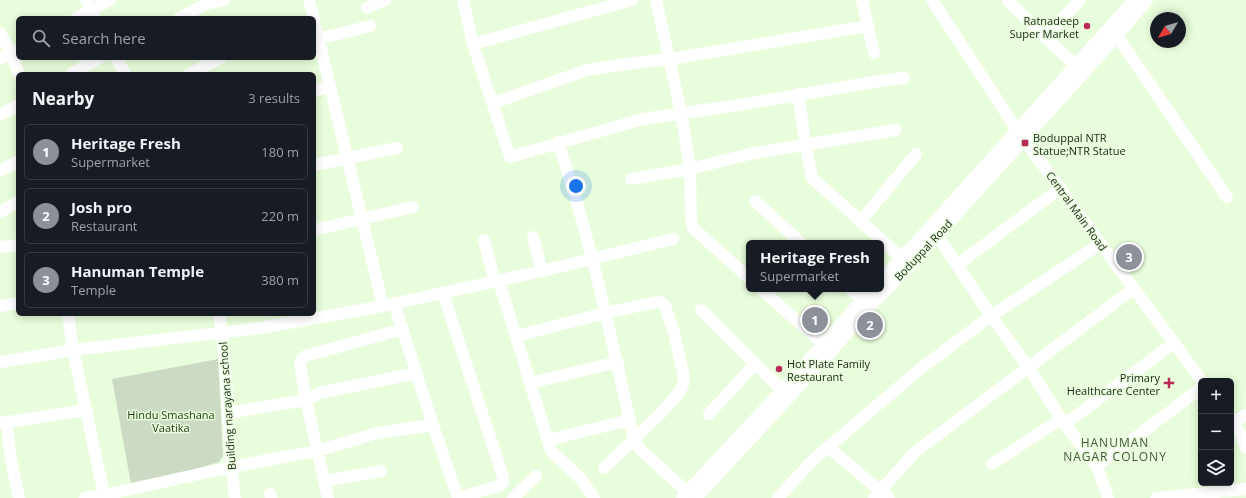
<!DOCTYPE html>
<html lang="en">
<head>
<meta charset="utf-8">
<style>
  :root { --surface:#171b24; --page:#20242c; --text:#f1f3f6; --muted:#9ea1a6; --line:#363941; --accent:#8c9099 }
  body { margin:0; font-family:"Open Sans",sans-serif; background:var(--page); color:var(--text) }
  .controls { position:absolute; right:12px; bottom:12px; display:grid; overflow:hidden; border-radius:6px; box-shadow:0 2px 10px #0003 }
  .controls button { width:36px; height:36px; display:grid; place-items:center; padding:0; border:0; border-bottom:1px solid var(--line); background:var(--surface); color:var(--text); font:20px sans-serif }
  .compass { position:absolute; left:1150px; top:12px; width:36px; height:36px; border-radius:50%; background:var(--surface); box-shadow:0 2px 10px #0003; rotate:232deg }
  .you { position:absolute; left:576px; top:186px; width:14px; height:14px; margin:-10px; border:3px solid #fff; border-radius:50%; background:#1a73e8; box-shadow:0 0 0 6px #1a73e833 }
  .badge { display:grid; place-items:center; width:26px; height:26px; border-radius:50%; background:var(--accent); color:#fff; font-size:13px; font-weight:700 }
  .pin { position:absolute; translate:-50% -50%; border:2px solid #fff; box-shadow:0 1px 4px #0006 }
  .popup { position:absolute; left:746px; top:240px; width:138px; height:52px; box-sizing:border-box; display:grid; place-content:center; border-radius:6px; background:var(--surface); filter:drop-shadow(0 1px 3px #0005); font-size:13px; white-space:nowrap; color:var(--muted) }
  .popup b { font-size:15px; color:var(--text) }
  .popup::after { content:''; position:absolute; left:50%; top:100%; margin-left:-8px; border:8px solid transparent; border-top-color:var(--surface) }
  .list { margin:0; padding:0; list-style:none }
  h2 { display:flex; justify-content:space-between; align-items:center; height:52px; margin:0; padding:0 16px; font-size:17px }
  h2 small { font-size:13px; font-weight:400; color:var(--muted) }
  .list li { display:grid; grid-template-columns:26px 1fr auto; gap:12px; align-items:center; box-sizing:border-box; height:56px; margin:0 8px 8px; padding:0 8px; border:1px solid var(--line); border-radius:6px }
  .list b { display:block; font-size:15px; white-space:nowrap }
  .list p { margin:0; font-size:13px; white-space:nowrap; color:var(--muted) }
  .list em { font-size:13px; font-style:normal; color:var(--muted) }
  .icon { flex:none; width:22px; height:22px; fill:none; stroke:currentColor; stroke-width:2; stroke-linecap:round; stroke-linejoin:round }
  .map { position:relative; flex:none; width:1246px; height:498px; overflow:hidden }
  .search { position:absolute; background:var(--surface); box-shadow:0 2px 10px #0003; left:16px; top:16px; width:300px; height:44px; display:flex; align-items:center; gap:10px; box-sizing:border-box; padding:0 14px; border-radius:6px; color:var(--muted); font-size:15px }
  .panel { position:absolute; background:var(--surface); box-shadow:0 2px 10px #0003; left:16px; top:72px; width:300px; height:244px; border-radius:6px }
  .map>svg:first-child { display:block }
  .green { fill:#ccdac4 }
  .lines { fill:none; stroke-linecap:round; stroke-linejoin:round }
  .minor { stroke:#fff; stroke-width:12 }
  .poi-dot { fill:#b92a58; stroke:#e8fddb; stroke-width:1.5 }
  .labels { text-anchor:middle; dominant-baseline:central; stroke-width:3; stroke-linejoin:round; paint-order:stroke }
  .poi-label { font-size:11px; fill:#22291d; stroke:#e8fddb; text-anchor:end }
  .street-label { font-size:11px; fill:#22291d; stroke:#e8fddb }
  .park-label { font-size:11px; fill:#1f370d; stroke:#e8fddb }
  .neighbourhood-label { font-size:12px; letter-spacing:1px; fill:#47583c; stroke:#e8fddb }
</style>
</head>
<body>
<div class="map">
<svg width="1246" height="498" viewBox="0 0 1246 498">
  <rect width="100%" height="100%" fill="#e8fddb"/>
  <!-- green -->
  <path class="green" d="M218,359l5,97 -4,6 -57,17 -31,5 -19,-105z"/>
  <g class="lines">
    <!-- minor -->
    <path class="minor" d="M86,0l9,18
      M309,0l5,18
      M463,0l10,44 37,113 133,-38 102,-15 134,-23 25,-3
      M656,0l25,112 9,57 1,50 2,9 56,50
      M862,0l12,53
      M932,0l85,130 185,251
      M1007,0l38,37 35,-37
      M367,8l18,-8
      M76,18l34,-18
      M179,18l30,-15 15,-3
      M314,20l69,286 159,-35 131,-32
      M0,33l11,20 8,21
      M1117,36l110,161
      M1045,37l30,28
      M314,40l56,-14
      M473,44l159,-44
      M116,58l9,16
      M0,59l17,-9
      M71,74l28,-16
      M189,74l32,-16
      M314,91l15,-5
      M798,94l8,52 6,32 90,80
      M493,103l94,-33 47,-7 36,-4 198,-33
      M0,115l18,-10
      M558,142c33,97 53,197 76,297l6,10 47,43
      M314,165l83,-17
      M0,171l18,-10
      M631,179l59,-10 60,-15 146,-24
      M755,201l46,42
      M0,212l18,-10
      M860,222l56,-68
      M314,230l99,-23
      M937,235l54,81 38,52 32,51 36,47 11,32
      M533,237l9,34
      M484,240l11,42
      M0,247l18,-2
      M957,265l104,-77
      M881,280l48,-52 205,-228
      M499,281l52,170 30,28 13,19
      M761,289l68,60
      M850,289l12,11
      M394,303l39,122 25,73 40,-12 5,-3v-6l-60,-184
      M0,306l18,-3
      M701,310l81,80
      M68,314l5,36 31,145 127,-28 86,-16 60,-18 56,-8
      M219,314c10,61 8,123 16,184
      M516,336l89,-23 52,-11 5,1 3,3 9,27 10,44 -1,8 -5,9 -17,19 -57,55
      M0,362l73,-12 187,-22 123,-22
      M530,383l88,-21
      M228,413l78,-13 -6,-36 1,-4 4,-4 98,-27
      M709,414l46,-50
      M1231,419l12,20 3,9
      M7,422l3,33 9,43
      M1233,422l13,-7
      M0,423l87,-13
      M1065,424l109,-81
      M548,440l82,-20
      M828,447l61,51
      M992,464l69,-45
      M1097,466l104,-78
      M325,481l56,-10
      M270,494l1,4
      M682,497l100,-107 90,-101
      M85,498l19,-3
      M328,498l-22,-98 13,-7 98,-20
      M513,498l23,-22
      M696,498l136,-147 37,-44 41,-41 207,-230 30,-36
      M778,498l35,-38 107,-91 71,-53 109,-72
      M874,498l41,-46 218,-163
      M1156,498l90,-9"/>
  </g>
  <!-- markers -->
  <g class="poi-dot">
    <circle cx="1087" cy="26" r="4"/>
    <rect x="1021" y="139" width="8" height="8" rx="2"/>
    <circle cx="779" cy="369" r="4"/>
    <path d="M1167 377h4v4h4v4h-4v4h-4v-4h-4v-4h4z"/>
  </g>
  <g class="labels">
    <!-- poi labels -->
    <g class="poi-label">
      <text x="1079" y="20">Ratnadeep<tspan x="1079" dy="13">Super Market</tspan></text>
      <text x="1033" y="137" text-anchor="start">Boduppal NTR<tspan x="1033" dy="13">Statue;NTR Statue</tspan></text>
      <text x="787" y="363" text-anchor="start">Hot Plate Family<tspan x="787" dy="13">Restaurant</tspan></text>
      <text x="1160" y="377">Primary<tspan x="1160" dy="13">Healthcare Center</tspan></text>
    </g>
    <!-- street labels -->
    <g class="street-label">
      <text transform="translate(1077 211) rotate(54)">Central Main Road</text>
      <text transform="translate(923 250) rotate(-47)">Boduppal Road</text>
      <text transform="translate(227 406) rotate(-94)">Building narayana school</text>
    </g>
    <!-- park labels -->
    <g class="park-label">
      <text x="171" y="414">Hindu Smashana<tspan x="171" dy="13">Vaatika</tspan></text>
    </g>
    <!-- neighbourhood labels -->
    <g class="neighbourhood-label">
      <text x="1115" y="442">HANUMAN<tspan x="1115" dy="14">NAGAR COLONY</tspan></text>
    </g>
  </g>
</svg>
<div class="controls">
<button>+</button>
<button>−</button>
<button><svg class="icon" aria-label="layers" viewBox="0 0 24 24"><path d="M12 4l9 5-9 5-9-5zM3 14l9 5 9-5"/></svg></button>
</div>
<svg class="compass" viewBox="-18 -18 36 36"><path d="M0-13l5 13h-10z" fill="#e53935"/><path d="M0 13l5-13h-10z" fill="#9ea1a6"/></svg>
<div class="you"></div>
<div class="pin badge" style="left:815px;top:320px">1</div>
<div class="popup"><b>Heritage Fresh</b>Supermarket</div>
<div class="pin badge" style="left:870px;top:325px">2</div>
<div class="pin badge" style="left:1129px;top:257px">3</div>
<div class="search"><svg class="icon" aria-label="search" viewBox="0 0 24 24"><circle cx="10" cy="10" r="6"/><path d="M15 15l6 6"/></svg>Search here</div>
<section class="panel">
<h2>Nearby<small>3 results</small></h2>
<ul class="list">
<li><span class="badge">1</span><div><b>Heritage Fresh</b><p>Supermarket</p></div><em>180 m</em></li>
<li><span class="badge">2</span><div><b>Josh pro</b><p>Restaurant</p></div><em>220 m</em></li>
<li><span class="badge">3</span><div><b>Hanuman Temple</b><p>Temple</p></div><em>380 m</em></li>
</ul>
</section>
</div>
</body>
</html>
